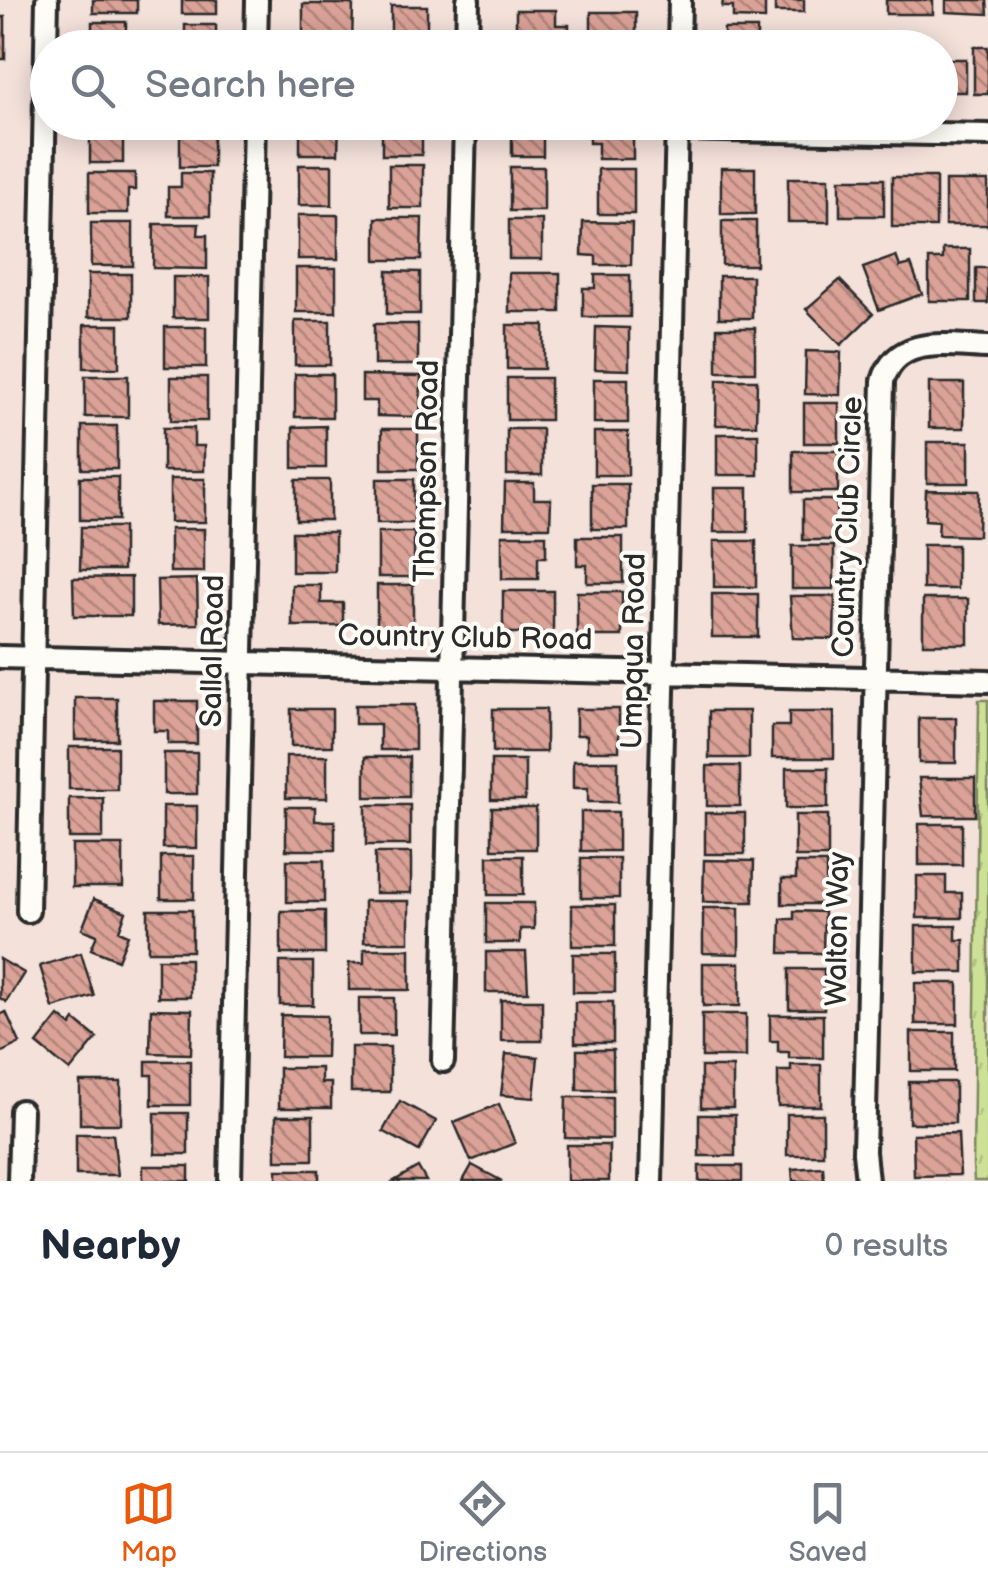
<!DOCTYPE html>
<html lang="en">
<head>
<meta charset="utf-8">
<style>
  :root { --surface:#fff; --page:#f6f6f7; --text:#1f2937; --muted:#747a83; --line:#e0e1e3; --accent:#ea580c }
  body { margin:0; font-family:"Balsamiq Sans",sans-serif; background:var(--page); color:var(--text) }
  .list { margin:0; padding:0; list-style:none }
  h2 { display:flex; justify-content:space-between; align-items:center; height:130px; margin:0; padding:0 40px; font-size:42px }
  h2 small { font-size:32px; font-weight:400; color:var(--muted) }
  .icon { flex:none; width:55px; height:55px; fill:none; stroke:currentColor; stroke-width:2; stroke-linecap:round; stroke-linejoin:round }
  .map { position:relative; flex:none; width:988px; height:1181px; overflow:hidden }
  .search { position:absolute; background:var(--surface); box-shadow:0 5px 25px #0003; left:30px; right:30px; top:30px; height:110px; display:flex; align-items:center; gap:25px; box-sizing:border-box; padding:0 35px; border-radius:55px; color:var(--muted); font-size:38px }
  .sheet { height:270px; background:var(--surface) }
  nav { display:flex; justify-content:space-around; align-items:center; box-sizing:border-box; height:140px; border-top:2px solid var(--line); background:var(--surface); font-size:28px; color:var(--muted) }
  nav a { display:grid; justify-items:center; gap:5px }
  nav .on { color:var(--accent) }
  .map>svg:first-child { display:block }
  .park { fill:url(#park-tufts); stroke:#7c8660; stroke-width:2.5 }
  .building { fill:url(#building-back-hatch); stroke:#2b2b2b; stroke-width:2.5 }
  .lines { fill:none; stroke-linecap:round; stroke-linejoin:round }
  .street-casing { stroke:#2b2b2b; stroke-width:28 }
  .street { stroke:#fdfcf7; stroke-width:20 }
  .labels { text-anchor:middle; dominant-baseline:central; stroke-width:8; stroke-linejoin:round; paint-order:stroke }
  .street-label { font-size:30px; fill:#2b2b2b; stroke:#fdfcf7 }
</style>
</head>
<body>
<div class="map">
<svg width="988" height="1181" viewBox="0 0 988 1181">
  <defs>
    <pattern id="park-tufts" width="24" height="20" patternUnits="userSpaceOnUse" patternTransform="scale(2.5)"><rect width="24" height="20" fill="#cde196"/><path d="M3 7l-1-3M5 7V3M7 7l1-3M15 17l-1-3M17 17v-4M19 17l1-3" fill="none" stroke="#b0c181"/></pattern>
    <pattern id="building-back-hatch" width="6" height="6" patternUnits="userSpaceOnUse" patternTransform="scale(2.5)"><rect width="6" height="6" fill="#dba297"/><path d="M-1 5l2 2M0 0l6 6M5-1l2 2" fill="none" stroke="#b2847b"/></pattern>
  </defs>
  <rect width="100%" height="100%" fill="#f3e1da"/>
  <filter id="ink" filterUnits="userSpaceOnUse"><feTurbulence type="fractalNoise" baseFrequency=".01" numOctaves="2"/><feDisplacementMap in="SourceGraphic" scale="20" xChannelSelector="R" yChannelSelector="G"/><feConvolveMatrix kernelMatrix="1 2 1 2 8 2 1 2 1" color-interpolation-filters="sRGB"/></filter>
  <g filter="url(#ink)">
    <!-- park -->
    <path class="park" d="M979,700h9v481h-14l-1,-16z"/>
    <!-- building -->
    <path class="building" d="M93,0h44v13h-44z
      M182,0h35v14h-35z
      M723,0h42v19l-32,-1v-11h-11z
      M775,0h29v12h-29z
      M886,0h47v14h-47z
      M946,0h41l1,14 -42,-2z
      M303,4h50l-1,44h-49z
      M391,6h36v42h-36z
      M516,10h40v15h13v23h-53z
      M591,12h45v36h-45z
      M0,17h5v42h-5z
      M92,22h34v26h-34z
      M185,25h31v23h-31z
      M724,29h33v19h-33z
      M771,43h32v5h-32z
      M974,47h14v47h-14z
      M940,59h26v33h-26z
      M300,122h39l-1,32h-38z
      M382,122h40v33h-40z
      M512,122h31v34h-31z
      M589,122h44v37h-35v-16h-9z
      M90,123h33v40h-33z
      M180,125h33v42h-33z
      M299,165h33v40h-33z
      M389,165h34v43h-34z
      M510,167h34v44h-34z
      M721,168h34v46h-34z
      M598,169h36v45h-36z
      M89,173h46v17h-7v23h-39z
      M181,173h29v43h-42v-29h13z
      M892,177h44v50h-44z
      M788,178h41v44h-41z
      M840,179h44v37h-44z
      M945,181h43v44h-43z
      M298,215h40v44h-40z
      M376,218h46l-1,42h-45z
      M509,220h33v39h-33z
      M722,221h34v44h-34z
      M583,222l49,1 -1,42h-35v-9l-14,-1z
      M91,223h42v43h-42z
      M154,224h45l-1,11h9v34l-54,-1z
      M943,249h27v52h-41v-42h14z
      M896,256l4,11 11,-3 11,30 -43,16 -16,-42z
      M296,268h40v44h-40z
      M976,268h12v35h-12z
      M387,271l33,1v42h-33z
      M509,273h51v39h-51z
      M88,274h43v43h-43z
      M595,275h35v42h-47v-29h12z
      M719,276h33v42h-33z
      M173,277h36v41h-36z
      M840,280l33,34 -32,31 -35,-36z
      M295,321h35v44h-35z
      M374,324h44v41h-44z
      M84,325h35v43h-35z
      M507,325h37v44h-37z
      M165,327h41v40h-41z
      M596,327l33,1v42l-34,-1z
      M717,328h38v44h-38z
      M806,351l35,1 -1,43 -35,-1z
      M295,374h37v43h-37z
      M362,375l59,1 -1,41 -43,-1v-15h-15z
      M85,376h43v41h-43z
      M171,377h36v44h-36z
      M507,378h43v42h-43z
      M594,379h34v44h-34z
      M717,380h40l-1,45h-40z
      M929,383h35v45h-35z
      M804,403h35v40h-35z
      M82,426h35v43h-35z
      M326,426v42h-33v-41z
      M163,428h31v18h10v25h-41z
      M382,429h36v40h-36z
      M507,429h35v46h-35z
      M594,432h34v43h-34z
      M717,434h41v41h-41z
      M927,442h42v41h-42z
      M793,451h45v41h-45z
      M80,477h38v43h-38z
      M170,479h35v43h-35z
      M377,479h37v44h-37z
      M296,480h34v40h-34z
      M505,483h29v16h17l-1,28h-46z
      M592,484h36v45h-36z
      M714,488h34v44h-34z
      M926,490l53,1 -1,45 -40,-1 1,-14 -14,-1z
      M803,500h34v40h-34z
      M81,527h42v43h-43z
      M170,529h34v43h-34z
      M292,532h43v40h-43z
      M378,532h36v45h-36z
      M502,535h44v22h-8v22h-36z
      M577,537h46v46h-36v-18h-10z
      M714,541h42v46h-42z
      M923,545h34v44h-34z
      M792,546h42v43h-42z
      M131,577v39h-57l-1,-38z
      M197,579l1,45 -40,1 -1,-45z
      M292,585h29v18h22v23h-51z
      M377,585h36v43h-36z
      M503,591h50v42h-50z
      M577,592h45v44h-45z
      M712,594h46v43h-46z
      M790,596h45l-1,43 -41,-1z
      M923,599h45v45h-45z
      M75,698h42v42h-42z
      M154,701h43v43h-29v-13h-14z
      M355,705h60v45h-35v-26h-25z
      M291,709h41v37h-41z
      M493,709h53v43h-53z
      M576,709h43v42h-32v-16h-11z
      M709,711h40v47h-40z
      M789,712h45v46h-62v-32h17z
      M919,718h37v45h-37z
      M69,747h48v42h-48z
      M164,753h33v41h-33z
      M286,756h41v42h-41z
      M365,757h44v40h-44z
      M491,760h34v40h-34z
      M573,761h45v41h-30v-14h-15z
      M707,766h33v40h-33z
      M786,768h42v40h-42z
      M919,778h56v38h-52z
      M69,798h34v40h-34z
      M366,805h44v40h-44z
      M163,806h34v42h-34z
      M286,807h29v14h20v29h-49z
      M492,808h44v41h-44z
      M581,812h37v39h-37z
      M705,813h40v41h-40z
      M795,815h33v42h-33z
      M919,824h43v41h-43z
      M72,845h51v42h-51z
      M375,853h36v40h-36z
      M161,856h33v43h-33z
      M488,856h35v39h-35z
      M581,858h38v40h-38z
      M287,860h37v42h-37z
      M704,860l50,1 -1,41h-50z
      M796,863h30v41h-44v-25h14z
      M917,876h29v17h16v25h-45z
      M94,899l32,13 -7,19 9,4 -10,25 -27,-11 6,-14 -15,-6z
      M364,901h45v41h-45z
      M486,903h48v26h-14v14h-34z
      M572,905h43v41h-43z
      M703,908h36v46l-36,-1z
      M148,910h44v41h-44z
      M281,911h44v43h-44z
      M794,911l30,1 -1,41h-43l1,-34h13z
      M916,926h40v14h8v32h-48z
      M364,949h46v41h-61v-27h15z
      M486,952h40l2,40h-42z
      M81,953l13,43 -41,12 -13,-42z
      M573,954h42v38h-42z
      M0,959l24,14 -18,29 -6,-4z
      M158,959h32v38h-32z
      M280,962h33v43h-33z
      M703,963h37v43h-37z
      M789,969h35v40h-35z
      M915,983h43v41h-43z
      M359,998h35v37h-35z
      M501,1000h41v41h-41z
      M575,1002h38v41h-38z
      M151,1009l41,1 -1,44 -41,-1z
      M6,1012l14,31 -20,10v-38z
      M702,1014h44v43h-44z
      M281,1015l46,1 -1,41h-46z
      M770,1015h53v43h-34v-6h-11v-11h-8z
      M59,1016l12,10 4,-6 22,18 -27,33 -33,-27z
      M911,1032h43v39h-43z
      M351,1047h39v45h-39z
      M577,1050h36v40h-36z
      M506,1054l32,3 -4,41 -33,-3z
      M146,1061h44v44h-38v-30h-6z
      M791,1065h30v41h-43v-35h13z
      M701,1067h32v41h-32z
      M279,1068h42v15h10v25h-52z
      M80,1082h41v42h-41z
      M909,1082h46v41h-46z
      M566,1097h46v42l-47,-1z
      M400,1101l36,20 -17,30 -36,-20z
      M499,1104l16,39 -44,18 -17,-39z
      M155,1113h33v41h-33z
      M787,1114h36v41h-36z
      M699,1115h36v41h-36z
      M276,1116h37v44h-37z
      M958,1133l2,42 -46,1 -1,-42z
      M76,1134h37l5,41h-42z
      M567,1145h42v36h-42z
      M472,1165l30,16h-39z
      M143,1166h46v15h-46z
      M699,1166h43v15h-43z
      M418,1167l8,14h-32z
      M823,1167l1,14h-31l-1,-12z
      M277,1170h42v11h-42z"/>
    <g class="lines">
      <defs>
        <path id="street" d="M256,48l1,-48
          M467,48l1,-48
          M679,48l1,-48
          M677,129l311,6
          M0,657l988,24
          M28,911l19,-911
          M443,1061l22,-939
          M19,1181l2,-70
          M230,1181l24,-1059
          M651,1181l26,-1059
          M867,1181l-3,-29 19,-771c14,-47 66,-35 105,-34"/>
      </defs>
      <!-- street casing -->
      <use href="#street" class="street-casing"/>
      <!-- street -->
      <use href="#street" class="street"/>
    </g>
  </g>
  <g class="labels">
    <!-- street labels -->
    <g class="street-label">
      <text transform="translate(427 471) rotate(-89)">Thompson Road</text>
      <text transform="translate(848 527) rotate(-88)">Country Club Circle</text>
      <text transform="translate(465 638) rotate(1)">Country Club Road</text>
      <text transform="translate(213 651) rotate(-89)">Sallal Road</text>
      <text transform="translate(634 651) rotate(-89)">Umpqua Road</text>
      <text transform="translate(838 929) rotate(-89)">Walton Way</text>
    </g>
  </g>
</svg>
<div class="search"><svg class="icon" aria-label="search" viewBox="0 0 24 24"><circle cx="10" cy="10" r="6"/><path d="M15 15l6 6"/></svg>Search here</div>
</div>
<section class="sheet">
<h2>Nearby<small>0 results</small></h2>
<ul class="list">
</ul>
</section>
<nav>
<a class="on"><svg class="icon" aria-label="map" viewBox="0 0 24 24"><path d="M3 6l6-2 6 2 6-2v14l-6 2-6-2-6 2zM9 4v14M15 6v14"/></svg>Map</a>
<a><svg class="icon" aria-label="directions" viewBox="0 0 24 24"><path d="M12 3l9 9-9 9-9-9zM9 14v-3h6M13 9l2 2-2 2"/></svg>Directions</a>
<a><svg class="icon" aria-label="saved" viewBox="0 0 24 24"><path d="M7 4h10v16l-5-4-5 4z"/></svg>Saved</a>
</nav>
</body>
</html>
